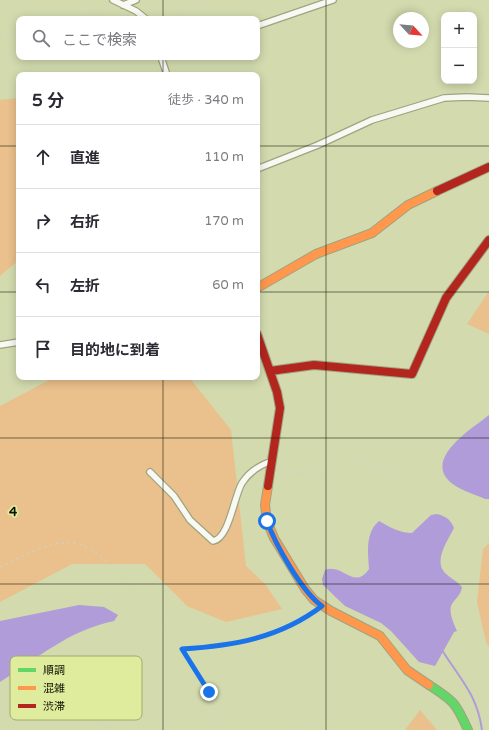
<!DOCTYPE html>
<html lang="ja">
<head>
<meta charset="utf-8">
<style>
  :root { --surface:#fff; --page:#f7f7f7; --text:#2b2b33; --muted:#7c7c81; --line:#e1e1e2 }
  body { margin:0; font-family:"Varela Round","Noto Sans JP",sans-serif; background:var(--page); color:var(--text) }
  .controls { position:absolute; right:12px; top:12px; display:grid; overflow:hidden; border-radius:8px; box-shadow:0 2px 10px #0003 }
  .controls button { width:36px; height:36px; display:grid; place-items:center; padding:0; border:0; border-bottom:1px solid var(--line); background:var(--surface); color:var(--text); font:20px sans-serif }
  .compass { position:absolute; left:393px; top:12px; width:36px; height:36px; border-radius:50%; background:var(--surface); box-shadow:0 2px 10px #0003; rotate:116deg }
  .stop { position:absolute; width:12px; height:12px; margin:-9px; border:3px solid #1a73e8; border-radius:50%; background:#fff }
  .stop.end { background:#1a73e8; border-color:#fff; box-shadow:0 1px 4px #0008 }
  .list { margin:0; padding:0; list-style:none }
  h2 { display:flex; justify-content:space-between; align-items:center; height:52px; margin:0; padding:0 16px; font-size:17px }
  h2 small { font-size:13px; font-weight:400; color:var(--muted) }
  .list li { display:grid; grid-template-columns:26px 1fr auto; gap:12px; align-items:center; box-sizing:border-box; height:64px; padding:0 16px; border-top:1px solid var(--line) }
  .list b { display:block; font-size:15px; white-space:nowrap }
  .list em { font-size:13px; font-style:normal; color:var(--muted) }
  .icon { flex:none; width:22px; height:22px; fill:none; stroke:currentColor; stroke-width:2; stroke-linecap:round; stroke-linejoin:round }
  .map { position:relative; flex:none; width:489px; height:730px; overflow:hidden }
  .search { position:absolute; background:var(--surface); box-shadow:0 2px 10px #0003; left:16px; top:16px; width:244px; height:44px; display:flex; align-items:center; gap:10px; box-sizing:border-box; padding:0 14px; border-radius:8px; color:var(--muted); font-size:15px }
  .panel { position:absolute; background:var(--surface); box-shadow:0 2px 10px #0003; left:16px; top:72px; width:244px; height:308px; border-radius:8px }
  .map>svg:first-child { display:block }
  .green { fill:#eac08c }
  .water { fill:#af9cd8 }
  .lines { fill:none; stroke-linecap:round; stroke-linejoin:round }
  .stream { stroke:#af9cd8; stroke-width:2 }
  .street-casing { stroke:#9ea481; stroke-width:8 }
  .fast-casing { stroke:#9ea481; stroke-width:10 }
  .slow-casing { stroke:#9ea481; stroke-width:10 }
  .jam-casing { stroke:#9ea481; stroke-width:10 }
  .path { stroke:#d1d4c6; stroke-width:1; stroke-dasharray:3 3; stroke-linecap:butt }
  .street { stroke:#f8f9f3; stroke-width:5.5 }
  .fast { stroke:#63d668; stroke-width:8 }
  .slow { stroke:#ff974d; stroke-width:8 }
  .jam { stroke:#b3261e; stroke-width:8 }
  .route { stroke:#1a73e8; stroke-width:5 }
  .grid { fill:none; stroke:#101300; stroke-width:1; stroke-opacity:0.55 }
  .key { fill:#dfeb9d; stroke:#a1aa6e; stroke-width:1 }
  .key-label { font-size:11px; fill:#101300 }
  .grid-label { font-size:13px; text-anchor:middle; font-weight:bold; fill:#101300; stroke:#dfeb9d; stroke-width:3.5; stroke-linejoin:round; paint-order:stroke }
</style>
</head>
<body>
<div class="map">
<svg width="489" height="730" viewBox="0 0 489 730">
  <rect width="100%" height="100%" fill="#d2daae"/>
  <!-- green -->
  <path class="green" d="M19,98v162l-19,16v-176z
    M489,291v43l-22,-10z
    M55,377h134l42,53 15,136 19,18 17,25 -56,13 -39,-16 -42,-42h-73l-72,38v-196z
    M489,543v104l-3,-5 -9,-40 6,-53z
    M420,710l17,20h-32z"/>
  <!-- water -->
  <path class="water" d="M489,415v84h-4c-11,-5 -28,-10 -36,-18 -24,-24 24,-53 40,-66z
    M437,514c10,3 13,5 17,14 -6,12 -21,33 -9,45 5,5 12,8 17,14 -1,9 -8,12 -11,19 -2,8 3,18 6,25l-3,1 -19,34 -16,-4 -28,-31 -10,-8 -36,-17 -22,-21 -1,-6 3,-9c18,-7 29,21 44,-1 -1,-17 -4,-36 10,-48 11,6 20,12 33,12l19,-18z
    M79,605l25,2 14,8 -4,6c-47,10 -74,36 -114,61v-61z"/>
  <g class="lines">
    <!-- stream -->
    <path class="stream" d="M442,650c18,29 35,44 40,80"/>
    <defs>
      <path id="street" d="M113,0l23,11 10,8
        M123,5l13,-5
        M257,26l76,-26
        M161,57l6,18
        M257,169l61,-24 54,-25 72,-22 23,-1 22,1
        M0,345l19,-3
        M150,472l24,24 16,24 23,21c16,-2 21,-45 29,-58 7,-11 18,-18 30,-22"/>
      <path id="fast" d="M429,685c25,16 27,18 39,45"/>
      <path id="slow" d="M257,288l59,-34 56,-21 36,-28 29,-14
        M268,486l-3,19 2,16 7,17 31,51 9,11 17,11 49,25 27,34 22,15"/>
      <path id="jam" d="M437,191l52,-24
        M257,334l20,58 3,16 -12,78
        M270,371l44,-6 98,9 34,-76 43,-58"/>
    </defs>
    <!-- street casing -->
    <use href="#street" class="street-casing"/>
    <!-- fast casing -->
    <use href="#fast" class="fast-casing"/>
    <!-- slow casing -->
    <use href="#slow" class="slow-casing"/>
    <!-- jam casing -->
    <use href="#jam" class="jam-casing"/>
    <!-- path -->
    <path class="path" d="M72,19l41,-12
      M174,19l20,-19
      M0,39l19,-6
      M278,470l29,4h28c9,-2 11,-12 20,-15l34,12 34,16
      M483,515l6,1
      M0,567c22,-10 49,-27 74,-24 36,4 109,105 128,136 9,15 17,34 20,51
      M183,649c46,-3 94,-10 133,-39
      M0,692l42,-24 49,48 19,14
      M292,730l14,-6 20,6"/>
    <!-- street -->
    <use href="#street" class="street"/>
    <!-- fast -->
    <use href="#fast" class="fast"/>
    <!-- slow -->
    <use href="#slow" class="slow"/>
    <!-- jam -->
    <use href="#jam" class="jam"/>
  </g>
  <g class="lines">
    <!-- route -->
    <path class="route" d="M209,692l-27,-43c51,-3 98,-11 140,-43 -20,-14 -47,-62 -55,-85"/>
  </g>
  <!-- grid -->
  <path class="grid" d="M163,0v19M326,0v730M163,57v18M0,146h19M257,146h232M0,292h19M257,292h232M163,377v353M0,438h489M0,584h489"/>
  <!-- legend -->
  <rect x="10" y="656" width="132" height="64" rx="6" class="key"/>
  <rect x="18" y="668" width="18" height="4" fill="#63d668"/>
  <rect x="18" y="686" width="18" height="4" fill="#ff974d"/>
  <rect x="18" y="704" width="18" height="4" fill="#b3261e"/>
  <g class="key-label">
    <text x="43" y="674">順調</text>
    <text x="43" y="692">混雑</text>
    <text x="43" y="710">渋滞</text>
  </g>
  <g class="grid-label">
    <text x="13" y="516">4</text>
  </g>
</svg>
<div class="controls">
<button>+</button>
<button>−</button>
</div>
<svg class="compass" viewBox="-18 -18 36 36"><path d="M0-13l5 13h-10z" fill="#e53935"/><path d="M0 13l5-13h-10z" fill="#7c7c81"/></svg>
<div class="stop" style="left:267px;top:521px"></div>
<div class="stop end" style="left:209px;top:692px"></div>
<div class="search"><svg class="icon" aria-label="search" viewBox="0 0 24 24"><circle cx="10" cy="10" r="6"/><path d="M15 15l6 6"/></svg>ここで検索</div>
<section class="panel">
<h2>5 分<small>徒歩 · 340 m</small></h2>
<ul class="list">
<li><svg class="icon" aria-label="ahead" viewBox="0 0 24 24"><path d="M12 20V5M6 11l6-6 6 6"/></svg><div><b>直進</b></div><em>110 m</em></li>
<li><svg class="icon" aria-label="right" viewBox="0 0 24 24"><path d="M7 20v-9h11M14 6l5 5-5 5"/></svg><div><b>右折</b></div><em>170 m</em></li>
<li><svg class="icon" aria-label="left" viewBox="0 0 24 24"><path d="M17 20v-9H6M10 6l-5 5 5 5"/></svg><div><b>左折</b></div><em>60 m</em></li>
<li><svg class="icon" aria-label="arrive" viewBox="0 0 24 24"><path d="M6 21V4h12l-3 4 3 4H6"/></svg><div><b>目的地に到着</b></div></li>
</ul>
</section>
</div>
</body>
</html>
